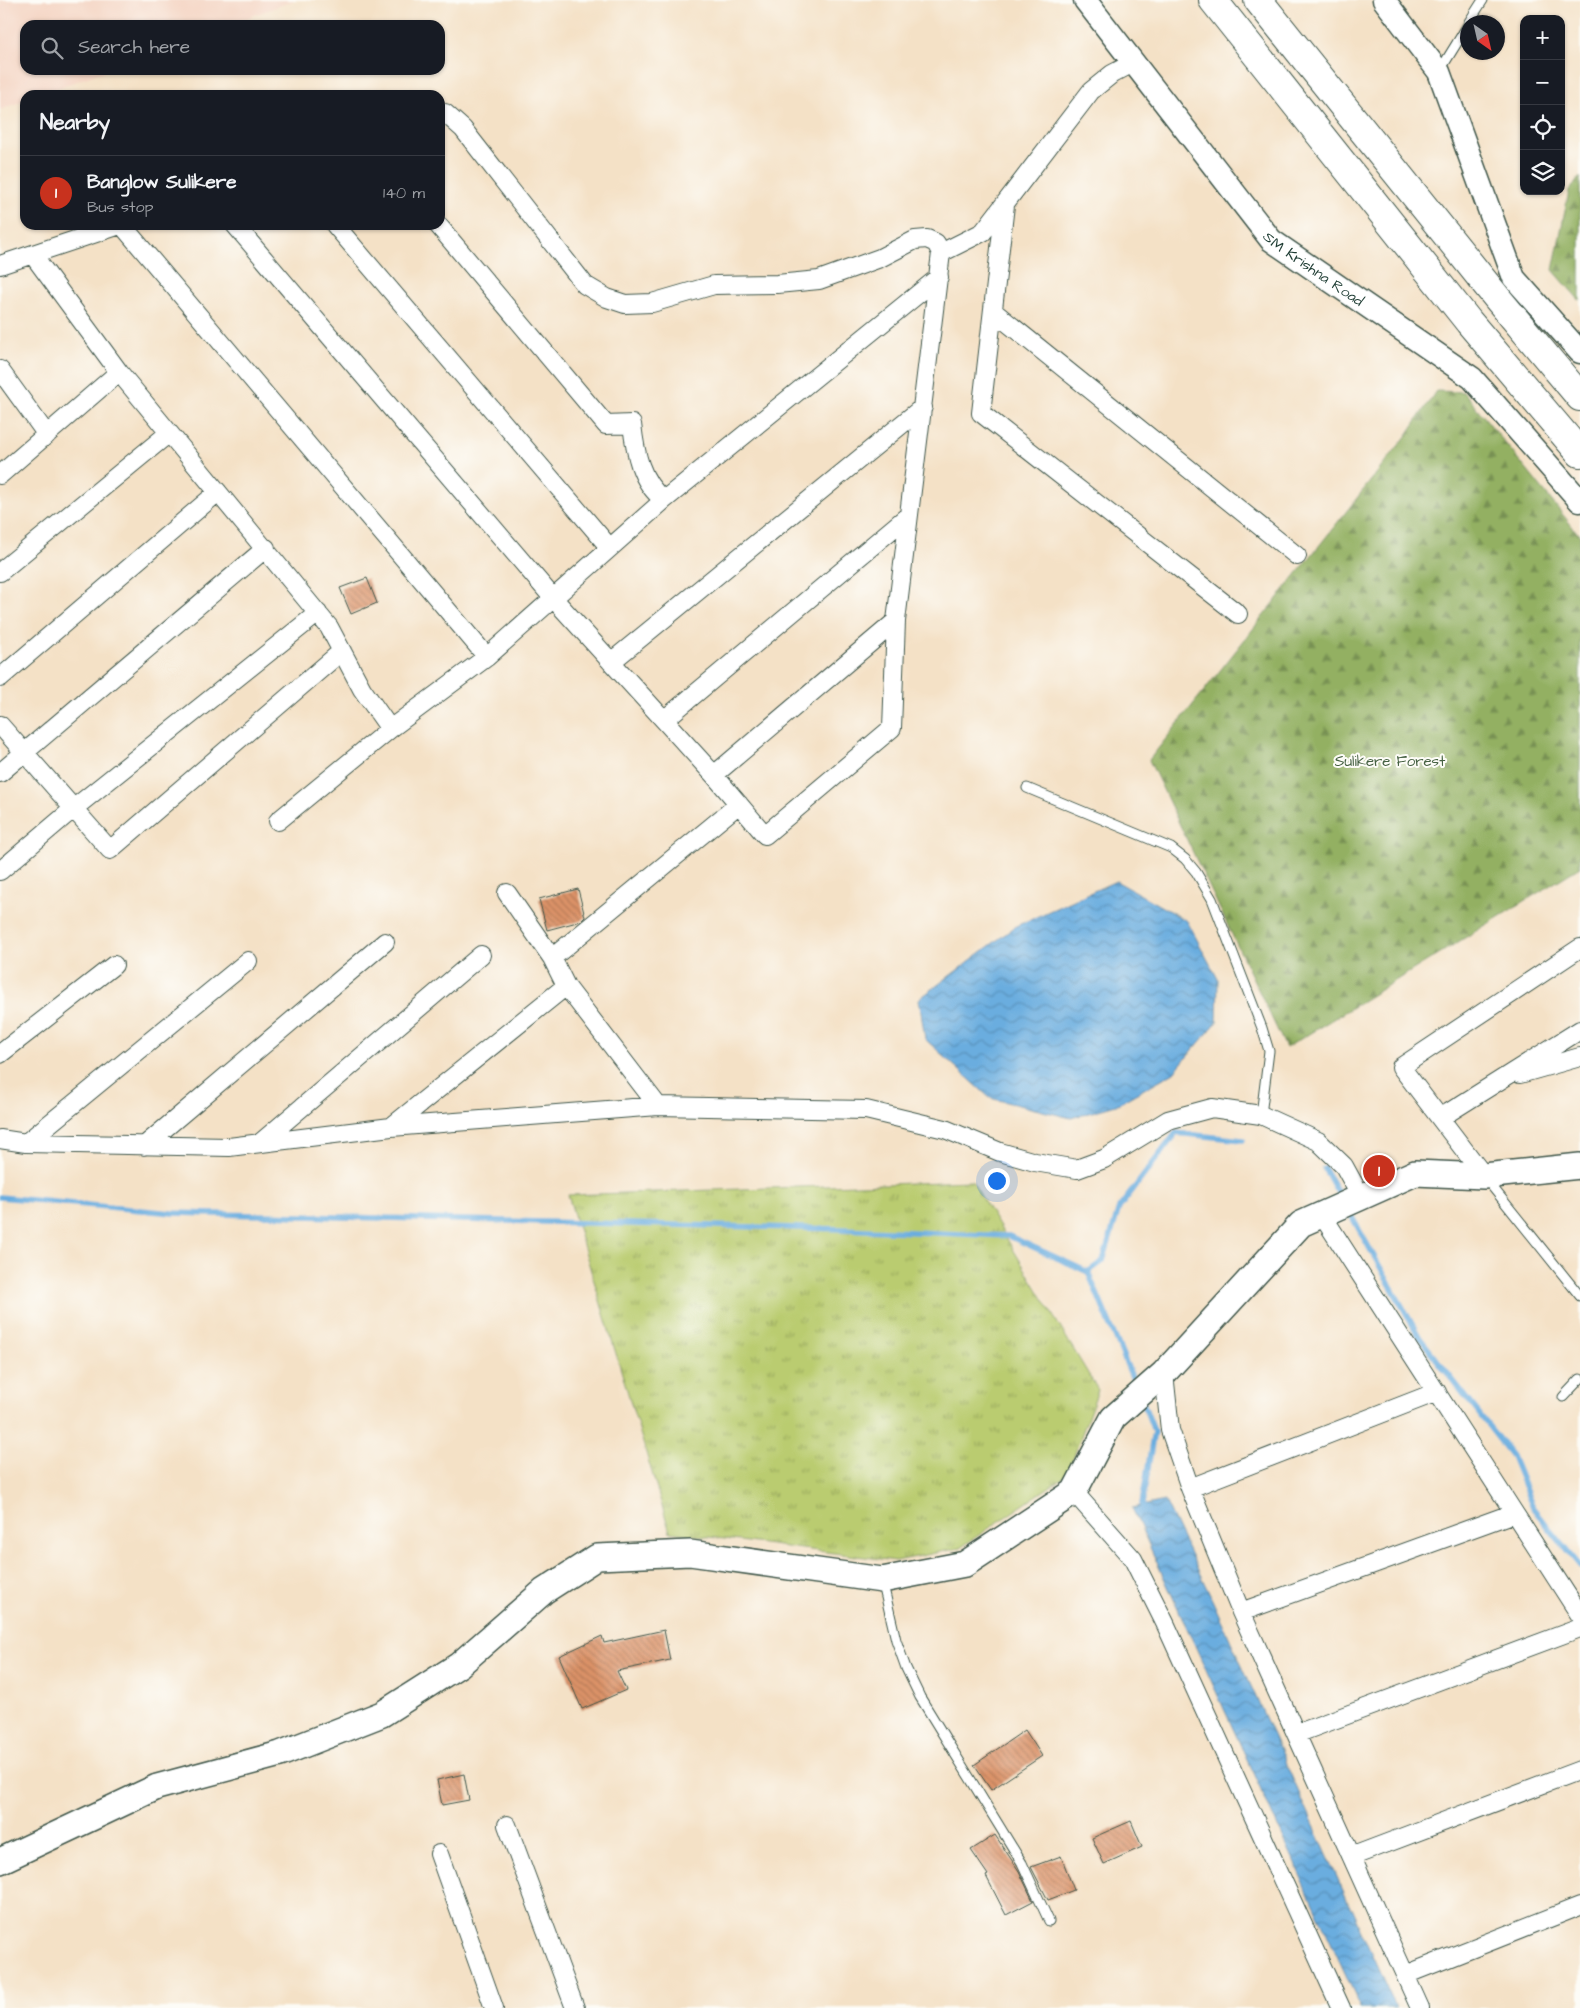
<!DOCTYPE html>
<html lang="en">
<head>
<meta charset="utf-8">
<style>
  :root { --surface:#171b24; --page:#242831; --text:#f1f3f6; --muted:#9ea1a6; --line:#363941; --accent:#c8321e }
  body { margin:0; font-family:"Architects Daughter",sans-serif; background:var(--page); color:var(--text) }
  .controls { position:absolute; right:15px; top:15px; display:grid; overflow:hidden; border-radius:10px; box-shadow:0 1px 4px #0004 }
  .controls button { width:45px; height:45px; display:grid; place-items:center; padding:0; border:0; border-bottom:1px solid var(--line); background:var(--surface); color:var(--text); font:25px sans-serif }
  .compass { position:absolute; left:1460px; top:15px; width:45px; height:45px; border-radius:50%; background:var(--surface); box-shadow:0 1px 4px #0004; rotate:146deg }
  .you { position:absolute; left:996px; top:1180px; width:18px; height:18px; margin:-12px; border:4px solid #fff; border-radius:50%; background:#1a73e8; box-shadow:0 0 0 8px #1a73e833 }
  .badge { display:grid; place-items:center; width:32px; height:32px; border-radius:50%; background:var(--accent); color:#fff; font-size:16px; font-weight:700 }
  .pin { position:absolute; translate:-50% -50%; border:2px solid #fff; box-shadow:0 1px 5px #0006 }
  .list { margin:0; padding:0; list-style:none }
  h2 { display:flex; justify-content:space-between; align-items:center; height:65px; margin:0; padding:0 20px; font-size:21px }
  h2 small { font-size:16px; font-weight:400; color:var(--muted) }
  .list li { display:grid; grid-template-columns:32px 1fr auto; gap:15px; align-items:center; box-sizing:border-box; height:75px; padding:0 20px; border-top:1px solid var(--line) }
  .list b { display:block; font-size:19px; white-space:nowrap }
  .list p { margin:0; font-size:16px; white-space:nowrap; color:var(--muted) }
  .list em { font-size:16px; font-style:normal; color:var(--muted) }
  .icon { flex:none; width:28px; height:28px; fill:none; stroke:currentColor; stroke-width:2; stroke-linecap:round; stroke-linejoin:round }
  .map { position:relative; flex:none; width:1580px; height:2008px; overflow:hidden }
  .search { position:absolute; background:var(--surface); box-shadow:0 1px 4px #0004; left:20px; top:20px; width:425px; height:55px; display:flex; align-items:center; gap:12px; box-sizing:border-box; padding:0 18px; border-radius:15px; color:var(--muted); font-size:19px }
  .panel { position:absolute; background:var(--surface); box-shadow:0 1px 4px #0004; left:20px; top:90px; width:425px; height:140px; border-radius:15px }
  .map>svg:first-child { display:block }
  .built { fill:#f4d3c1 }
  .grass { fill:url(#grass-tufts); stroke:#6c8452 }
  .forest { fill:url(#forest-firs); stroke:#59764b }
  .water { fill:url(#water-waves); stroke:#44758a }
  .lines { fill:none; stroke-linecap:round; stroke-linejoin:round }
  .stream { stroke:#6aaddf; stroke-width:5.5 }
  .building { fill:url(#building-back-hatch) }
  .service-casing { stroke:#3f564a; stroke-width:11 }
  .minor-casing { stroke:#3f564a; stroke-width:20 }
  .tertiary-casing { stroke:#3f564a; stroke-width:25 }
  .secondary-casing { stroke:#3f564a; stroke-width:28 }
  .trunk-casing { stroke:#3f564a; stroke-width:30 }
  .service { stroke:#fff; stroke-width:9 }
  .minor { stroke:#fff; stroke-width:18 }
  .tertiary { stroke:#fff; stroke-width:22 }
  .secondary { stroke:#fff; stroke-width:25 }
  .trunk { stroke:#fff; stroke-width:28 }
  .labels { text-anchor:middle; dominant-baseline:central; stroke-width:4; stroke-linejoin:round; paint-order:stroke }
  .street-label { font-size:15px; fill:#1f3d34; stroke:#fdfcf7 }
  .park-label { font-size:15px; fill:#466143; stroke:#fdfcf7 }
</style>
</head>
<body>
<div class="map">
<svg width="1580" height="2008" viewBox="0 0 1580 2008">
  <defs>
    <pattern id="grass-tufts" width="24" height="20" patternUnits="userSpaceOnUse" patternTransform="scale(1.25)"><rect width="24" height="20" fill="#bacc70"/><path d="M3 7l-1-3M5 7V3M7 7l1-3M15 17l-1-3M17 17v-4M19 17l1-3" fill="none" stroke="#97a75d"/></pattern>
    <pattern id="forest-firs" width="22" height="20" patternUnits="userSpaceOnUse" patternTransform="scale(1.25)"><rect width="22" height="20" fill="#93b062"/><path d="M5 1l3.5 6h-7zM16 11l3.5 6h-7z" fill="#779052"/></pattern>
    <pattern id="water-waves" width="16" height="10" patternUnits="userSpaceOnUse" patternTransform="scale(1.25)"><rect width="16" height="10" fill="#6aaddf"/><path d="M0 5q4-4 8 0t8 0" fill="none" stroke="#578eb6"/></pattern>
    <pattern id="building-back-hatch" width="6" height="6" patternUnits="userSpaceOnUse" patternTransform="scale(1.25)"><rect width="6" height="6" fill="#db9267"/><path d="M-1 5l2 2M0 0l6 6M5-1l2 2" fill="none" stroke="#b17856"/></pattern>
  </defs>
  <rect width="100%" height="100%" fill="#fdfcf7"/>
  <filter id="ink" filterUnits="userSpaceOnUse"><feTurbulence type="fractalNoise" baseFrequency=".02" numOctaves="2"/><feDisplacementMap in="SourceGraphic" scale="10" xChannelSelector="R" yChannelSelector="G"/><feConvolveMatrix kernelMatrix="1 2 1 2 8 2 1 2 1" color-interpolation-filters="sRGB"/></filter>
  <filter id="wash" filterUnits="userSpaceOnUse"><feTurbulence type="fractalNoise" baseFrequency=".0096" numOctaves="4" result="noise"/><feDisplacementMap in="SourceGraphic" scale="20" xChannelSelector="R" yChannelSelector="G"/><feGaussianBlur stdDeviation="1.12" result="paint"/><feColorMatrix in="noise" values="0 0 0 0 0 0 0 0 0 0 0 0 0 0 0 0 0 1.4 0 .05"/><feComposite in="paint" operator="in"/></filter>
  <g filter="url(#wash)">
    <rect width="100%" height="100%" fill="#f4e1c6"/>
    <!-- built -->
    <path class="built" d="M0,0h295l-67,25h-203v45h82l-68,25h-14v5l-25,10z"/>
    <!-- grass -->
    <path class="grass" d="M972,1181l126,209 -31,85 -107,73 -64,13 -226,-29 -102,-337z"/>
    <!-- forest -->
    <path class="forest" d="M1580,177v124l-27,-31 16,-79z
      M1436,391l28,1 116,144v331l-294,181 -137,-288 258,-325z"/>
    <!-- water -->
    <path class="water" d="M1116,881l71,40 31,58 -1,43 -43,50 -58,33 -45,13 -81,-20 -65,-59 -6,-40 97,-73z
      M1165,1501l45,94 186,413h-35l-229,-500z"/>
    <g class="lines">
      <!-- stream -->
      <path class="stream" d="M1324,1168l18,32
        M0,1197l173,16 669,16 167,7 79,36 49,117
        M1348,1210l72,128 92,118 21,52 47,58
        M1088,1272l15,-11 16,-53 57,-75 67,7
        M1142,1400l12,31 -12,73 3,8"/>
    </g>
    <g id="blocks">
      <!-- building -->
      <path class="building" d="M367,578l10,25 -26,11 -11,-26z
        M578,889l7,28 -4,4 -34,9 -8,-31z
        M664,1630l6,30 -53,11 9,19 -44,19 -23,-53 43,-20 2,7z
        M1025,1730l17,26 -51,34 -17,-25z
        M464,1774l5,26 -27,5 -5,-25z
        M1131,1821l11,26 -38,17 -12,-26z
        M995,1835l24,36 14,30 -27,14 -20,-39 2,-1 -17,-25z
        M1061,1856l13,34 -26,10 -17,-33z"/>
    </g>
  </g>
  <g filter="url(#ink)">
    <use href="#blocks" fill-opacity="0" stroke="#3f564a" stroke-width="1"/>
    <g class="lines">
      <defs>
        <path id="service" d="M1469,22l14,-22
          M1439,72l29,-47
          M1027,788l144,60 14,11 11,13 16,27 50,129 7,23 -8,64
          M1486,1179l94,117
          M1563,1397l17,-18
          M882,1580l14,60 10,28 14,29 102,166 27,58"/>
        <path id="minor" d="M1005,205l-24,208 257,201
          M122,225l365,432
          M235,225l318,373 161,177 51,60 127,-107 4,-107 45,-368 -5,-10 -9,-4 -12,1 -35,18 -61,22 -42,4 -63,1 -62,18 -27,1 -18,-6 -22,-13 -122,-156 -18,-16 -5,1
          M335,225l275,323
          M438,225l168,200 26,-1c3,27 8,58 32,76
          M941,253l42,-21 108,-141 21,-17 21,-11
          M33,255l86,117 210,255 33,62 28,40
          M0,265l120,-40
          M993,311l304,245
          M0,370l47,65
          M0,475l119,-103
          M0,572l169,-139
          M611,662l312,-255
          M0,678l218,-186
          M664,720l245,-205
          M0,725l110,125 232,-199
          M0,773l266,-225
          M714,775l182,-154
          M278,821l112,-92 97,-72 177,-157 275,-223
          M0,871l73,-62 245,-196
          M507,893l45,65 14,28 92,120
          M552,958l187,-154
          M0,1054l114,-89
          M1520,1074l60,-17
          M1440,1118l140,-88
          M391,1127l175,-141
          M0,1139l26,4 203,4 162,-20 267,-21 208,4 79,19 55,23 35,10 42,7 27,-10 64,-39 44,-12 49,7 57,26 26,25 17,31
          M26,1143l222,-182
          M260,1143l221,-188
          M144,1146l241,-204
          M1484,1176l-83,-109 179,-119
          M1322,1215l258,400
          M1164,1373l6,57 20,58
          M1074,1492l59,67 32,64 176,385
          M1241,1612l273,-99
          M1296,1734l284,-106
          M507,1825l68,183
          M439,1854l55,154
          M1353,1856l227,-86
          M1405,1975l175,-69
          M1420,2008l-179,-396 -51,-124 247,-96"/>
        <g id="tertiary">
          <path id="s1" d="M1085,0l186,240 201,138 108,123"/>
          <path d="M1384,0l55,72 75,206 66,74"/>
        </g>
        <path id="secondary" d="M0,1861l157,-74 123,-33 102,-40 77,-49 85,-74 53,-34 93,-4 192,27 83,-16 109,-72 39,-74 51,-45 137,-149 114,-51 69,3 96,-10"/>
        <path id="trunk" d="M1213,0l256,322 111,131
          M1258,0l240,299 82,98"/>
      </defs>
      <!-- service casing -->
      <use href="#service" class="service-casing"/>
      <!-- minor casing -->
      <use href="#minor" class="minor-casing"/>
      <!-- tertiary casing -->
      <use href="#tertiary" class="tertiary-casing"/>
      <!-- secondary casing -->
      <use href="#secondary" class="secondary-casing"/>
      <!-- trunk casing -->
      <use href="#trunk" class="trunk-casing"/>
      <!-- service -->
      <use href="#service" class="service"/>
      <!-- minor -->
      <use href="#minor" class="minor"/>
      <!-- tertiary -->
      <use href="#tertiary" class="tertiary"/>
      <!-- secondary -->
      <use href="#secondary" class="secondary"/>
      <!-- trunk -->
      <use href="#trunk" class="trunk"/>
    </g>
  </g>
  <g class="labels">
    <!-- street labels -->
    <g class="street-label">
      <text stroke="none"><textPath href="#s1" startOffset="355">SM Krishna Road</textPath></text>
    </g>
    <!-- park labels -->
    <g class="park-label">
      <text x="1390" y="761">Sulikere Forest</text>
    </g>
  </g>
</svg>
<div class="controls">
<button>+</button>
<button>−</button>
<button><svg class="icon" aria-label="locate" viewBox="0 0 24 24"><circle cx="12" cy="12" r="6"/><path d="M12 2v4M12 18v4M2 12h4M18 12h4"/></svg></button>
<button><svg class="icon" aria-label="layers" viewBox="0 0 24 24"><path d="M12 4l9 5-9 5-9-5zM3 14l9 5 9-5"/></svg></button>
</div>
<svg class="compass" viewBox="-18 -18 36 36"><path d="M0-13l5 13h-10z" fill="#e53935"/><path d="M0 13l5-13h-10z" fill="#9ea1a6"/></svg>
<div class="you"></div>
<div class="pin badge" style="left:1379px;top:1171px">1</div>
<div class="search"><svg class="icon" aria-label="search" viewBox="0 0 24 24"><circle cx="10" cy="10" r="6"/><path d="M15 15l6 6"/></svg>Search here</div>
<section class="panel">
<h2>Nearby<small></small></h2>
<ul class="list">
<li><span class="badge">1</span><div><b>Banglow Sulikere</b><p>Bus stop</p></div><em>140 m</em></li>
</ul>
</section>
</div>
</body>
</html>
